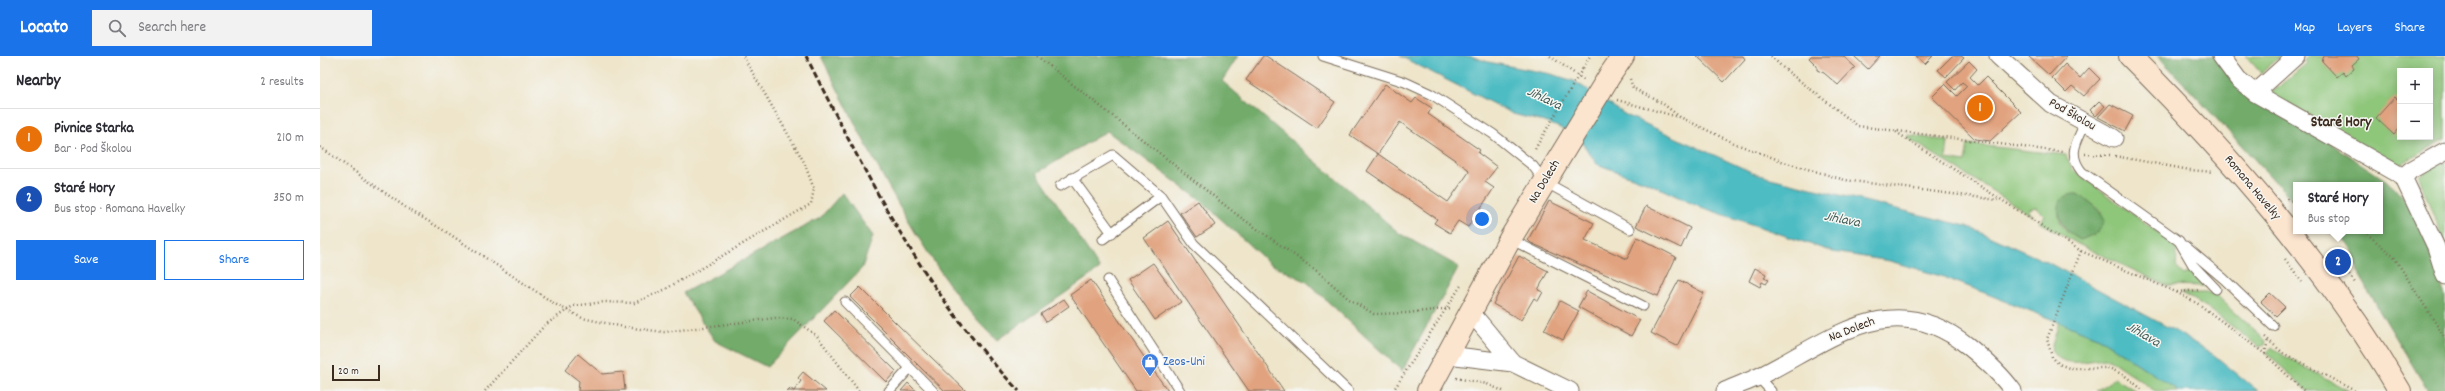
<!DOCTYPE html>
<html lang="en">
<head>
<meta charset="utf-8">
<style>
  :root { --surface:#fff; --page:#f2f2f3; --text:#2b2b33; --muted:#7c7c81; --line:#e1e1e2; --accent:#1a73e8 }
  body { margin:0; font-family:Dekko,sans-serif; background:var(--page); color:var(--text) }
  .controls { position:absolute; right:12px; top:12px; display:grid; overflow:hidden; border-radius:0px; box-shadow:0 2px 10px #0003 }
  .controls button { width:36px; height:36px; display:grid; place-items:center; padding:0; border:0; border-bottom:1px solid var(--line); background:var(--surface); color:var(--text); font:20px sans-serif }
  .scale { position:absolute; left:12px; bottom:10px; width:48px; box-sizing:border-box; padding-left:4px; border:2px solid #3b2a1e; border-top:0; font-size:11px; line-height:14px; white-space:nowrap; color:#3b2a1e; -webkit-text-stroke:3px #f6f6f2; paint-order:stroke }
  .you { position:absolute; left:1162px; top:163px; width:14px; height:14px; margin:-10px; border:3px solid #fff; border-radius:50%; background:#1a73e8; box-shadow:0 0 0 6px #1a73e833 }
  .badge { display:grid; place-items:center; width:26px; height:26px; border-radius:50%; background:var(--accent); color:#fff; font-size:13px; font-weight:700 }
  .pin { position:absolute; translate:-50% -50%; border:2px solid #fff; box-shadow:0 1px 4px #0006 }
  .popup { position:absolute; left:1973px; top:126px; width:90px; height:52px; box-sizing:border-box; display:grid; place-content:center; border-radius:0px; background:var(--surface); filter:drop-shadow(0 1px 3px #0005); font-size:13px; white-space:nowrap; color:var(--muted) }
  .popup b { font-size:15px; color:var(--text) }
  .popup::after { content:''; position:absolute; left:50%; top:100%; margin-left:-8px; border:8px solid transparent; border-top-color:var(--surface) }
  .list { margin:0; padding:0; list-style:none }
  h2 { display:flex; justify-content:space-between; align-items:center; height:52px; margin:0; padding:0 16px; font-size:17px }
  h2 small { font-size:13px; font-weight:400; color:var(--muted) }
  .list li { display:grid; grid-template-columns:26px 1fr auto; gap:12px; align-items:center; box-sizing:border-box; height:60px; padding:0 16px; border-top:1px solid var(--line) }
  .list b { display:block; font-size:15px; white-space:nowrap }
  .list p { margin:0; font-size:13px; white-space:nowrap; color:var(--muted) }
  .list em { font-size:13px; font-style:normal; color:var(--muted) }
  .actions { display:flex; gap:8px; padding:12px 16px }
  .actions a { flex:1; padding:9px 0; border:1px solid var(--accent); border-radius:0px; text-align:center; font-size:14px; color:var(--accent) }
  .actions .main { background:var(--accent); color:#fff }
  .icon { flex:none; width:22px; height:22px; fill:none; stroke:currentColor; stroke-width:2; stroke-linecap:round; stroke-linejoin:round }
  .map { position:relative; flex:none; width:2125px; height:335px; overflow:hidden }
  header { display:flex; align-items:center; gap:24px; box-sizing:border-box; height:56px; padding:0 20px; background:var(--accent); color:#fff }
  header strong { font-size:19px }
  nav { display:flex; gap:22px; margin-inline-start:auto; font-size:14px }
  .search { width:280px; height:36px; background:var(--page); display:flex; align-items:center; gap:10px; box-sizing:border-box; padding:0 14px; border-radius:0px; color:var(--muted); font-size:15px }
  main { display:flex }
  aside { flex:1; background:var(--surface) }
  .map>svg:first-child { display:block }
  .green { fill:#8ec67a; stroke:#64784c; fill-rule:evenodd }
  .forest { fill:#72ab6a; stroke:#566a44 }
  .water { fill:#4dbcc3; stroke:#447370 }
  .building { fill:#e1a37f }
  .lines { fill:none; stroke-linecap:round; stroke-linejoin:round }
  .lane-casing { stroke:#7a6b5a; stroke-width:11 }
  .street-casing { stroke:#7a6b5a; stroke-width:19 }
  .secondary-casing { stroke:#7a6b5a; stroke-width:24 }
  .path { stroke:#7a6b5a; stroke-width:2.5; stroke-dasharray:1 3; stroke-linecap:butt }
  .lane { stroke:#fff; stroke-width:9 }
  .street { stroke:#fff; stroke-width:17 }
  .secondary { stroke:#fce5cf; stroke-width:22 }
  .rail { stroke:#3b2a1e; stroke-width:3; stroke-dasharray:6 3; stroke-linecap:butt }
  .secondary-bridge-casing { stroke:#7a6b5a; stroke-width:24; stroke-linecap:butt }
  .path-bridge { stroke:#7a6b5a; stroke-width:2.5; stroke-dasharray:1 3; stroke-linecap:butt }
  .secondary-bridge { stroke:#fce5cf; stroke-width:22 }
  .labels { text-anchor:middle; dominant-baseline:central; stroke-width:3; stroke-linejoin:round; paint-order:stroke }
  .street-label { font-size:13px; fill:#3b2a1e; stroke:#f6f6f2 }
  .shop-label { font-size:13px; fill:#366cbe; stroke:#f6f6f2; text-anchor:start }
  .water-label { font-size:14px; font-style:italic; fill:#415d58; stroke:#f6f6f2 }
  .quarter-label { font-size:15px; font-weight:bold; fill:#3b2a1e; stroke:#f6f6f2 }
</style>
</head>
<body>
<header>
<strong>Locato</strong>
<div class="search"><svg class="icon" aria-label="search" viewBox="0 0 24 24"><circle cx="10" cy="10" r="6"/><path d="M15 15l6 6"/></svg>Search here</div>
<nav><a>Map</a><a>Layers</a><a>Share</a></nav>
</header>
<main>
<aside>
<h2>Nearby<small>2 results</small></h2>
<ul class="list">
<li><span class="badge" style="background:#e8710a">1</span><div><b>Pivnice Starka</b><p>Bar · Pod Školou</p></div><em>210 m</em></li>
<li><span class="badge" style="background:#1a4fb4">2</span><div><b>Staré Hory</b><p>Bus stop · Romana Havelky</p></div><em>350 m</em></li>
</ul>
<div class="actions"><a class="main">Save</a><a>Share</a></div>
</aside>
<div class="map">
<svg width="2125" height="335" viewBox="0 0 2125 335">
  <rect width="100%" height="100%" fill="#f6f6f2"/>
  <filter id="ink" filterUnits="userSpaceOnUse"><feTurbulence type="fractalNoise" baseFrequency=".025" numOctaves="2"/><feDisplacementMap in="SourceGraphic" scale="8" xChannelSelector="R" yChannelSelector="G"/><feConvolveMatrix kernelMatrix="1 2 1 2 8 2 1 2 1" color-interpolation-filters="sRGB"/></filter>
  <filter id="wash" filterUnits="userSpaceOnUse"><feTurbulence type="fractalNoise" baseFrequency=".012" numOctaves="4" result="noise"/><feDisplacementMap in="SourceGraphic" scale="16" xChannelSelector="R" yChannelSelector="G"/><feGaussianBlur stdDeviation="0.9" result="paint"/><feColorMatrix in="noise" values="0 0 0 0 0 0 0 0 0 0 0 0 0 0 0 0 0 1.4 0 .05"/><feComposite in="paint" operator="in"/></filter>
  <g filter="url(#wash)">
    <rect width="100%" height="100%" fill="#eee5ca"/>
    <!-- green -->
    <path class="green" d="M1926,0h35l-20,17z
      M1989,0h136v83l-51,29 -125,-73 38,-32 -3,-3zM2080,15h30v66h-30z
      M1588,79l40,6 -2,18 19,3 3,-18 98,11 7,15 102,75 2,8 -1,14 8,8 7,-4 16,15 -42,-1 -87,-41 -38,-22 4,-7 -8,-8 -7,2v4l5,4 -126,-79zM1763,141l18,14 -3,21 -17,8c-11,-6 -23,-13 -22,-28z
      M2125,105v86l-26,-71z
      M1861,237h33l52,48 -1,4 -6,2 -51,-39z
      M1739,266l38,15 82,54h-24l-46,-32c-20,0 -47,12 -58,-10z
      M1952,291l7,6 70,38h-42l-38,-36 -2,-3z
      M1795,322l21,13h-40z"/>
    <!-- forest -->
    <path class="forest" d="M501,0h417l-16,25 177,152 60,34 -57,104 -95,-89 -38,-19 -69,-63 -93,-69 -70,42 63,96 -103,71c-26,-22 -44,-50 -63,-78 -43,-65 -78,-136 -113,-206z
      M1838,0h59l120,92 50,33 29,28 29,87v95h-17l-69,-115c-2,-13 -7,-34 -20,-40 -4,-2 -10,-2 -15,-5h56v-46h-84v19z
      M522,137l31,43 -11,32 -95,99 -52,-26 -32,-48 137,-75z
      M1757,138c13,7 22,14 28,27l-7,11 -17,8c-23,-9 -34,-46 -4,-46z"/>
    <!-- water -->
    <path class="water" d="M1080,0h71l17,6 63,12 23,7 52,34 132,60 208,51 81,36 128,69 39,24 44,36h-79l-82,-54 -153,-60 -54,-16 -57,-9 -138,-47 -44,-21 -54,-20 -16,-23 -16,-11 -17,-7 -35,-9z"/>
    <g id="blocks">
      <!-- building -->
      <path class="building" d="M943,0h3l69,46 -18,26 -71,-48z
        M1377,0h46l2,3 -21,23z
        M1491,0h32l12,11 -17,18 -14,-12 -7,-3v-4l-8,-8z
        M1534,0h26l-12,13z
        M1596,0h17l-8,8z
        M1632,0h9l3,2 -18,19 -8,-7z
        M1708,0h39l-18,19z
        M2004,0h33l2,3 -7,6 2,4 -8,7 -3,-4 -6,5 -15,-16z
        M1649,5l8,8 -7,8 8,8 8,-8 35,35 -31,29 -15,-2 -43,-42 13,-13 12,12 10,-10 -5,-4 -7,8 -8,-8z
        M1745,8l15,14 9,-10 11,11 -16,17 -12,-10 -6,6 -14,-14z
        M1065,28l27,19 4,-5 16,10 -4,6 52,36 -2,3 19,14 -12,15 9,6 -26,39 -10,-6 -8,12 -16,-10 3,-4 -70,-48 11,-17 70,48 21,-30 -1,-3 -68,-47 -22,32 -28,-19z
        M2075,41l5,5v26l-6,7 -18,-17z
        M1779,45l6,5 -9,10 -6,-6z
        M1790,48l23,12 -8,15 -27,-14z
        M878,145l17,24 -18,12 -17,-24z
        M1229,145l45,22 -9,17 42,19 10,-22 39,20 -18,39 -63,-26v1l-64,-28 -3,-3z
        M1326,150l44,22 -9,20 -45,-22z
        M848,165l65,95 51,75h-35l-40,-58 -65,-95z
        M1199,200l29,15 -10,19 5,2 -5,9 -4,-3 -13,22 -28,-16z
        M833,207l28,39 -26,18 -27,-40z
        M1435,212l11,6 -2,4 5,2 -3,4 -4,-2 -2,5 -11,-6z
        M771,224l62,90 15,21h-32l-66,-96z
        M1359,224l25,13 -27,53 -26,-13z
        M540,231l36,36 70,68h-21l-23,-22 -72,-72z
        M1267,235l53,29 -9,16 -53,-29z
        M1950,237l15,14 -9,9 -15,-14z
        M744,243l5,7 -23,16 -5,-8z
        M1240,245l19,10 -16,29 -19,-10z
        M514,254l62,61 -10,11 -62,-61z
        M258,298l24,20 21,-2 2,18 -47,1 1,-10 -14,-11z
        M483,316l23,19h-39l3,-3 4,3 7,-10 -3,-3z
        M588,327l6,6 3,2h-16z"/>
    </g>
  </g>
  <g filter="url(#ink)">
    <use href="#blocks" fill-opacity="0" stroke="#7a6b5a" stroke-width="1"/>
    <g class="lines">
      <defs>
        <path id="lane" d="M1003,0l82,26 26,12 62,40 40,32 12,16 85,47
          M1765,67c-8,19 -18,30 -3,49l97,69 14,24 23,24
          M752,122l40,55
          M740,130l53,-31 48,41
          M783,183l58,-43 33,48 154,147
          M1190,183l133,67
          M1865,190l39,33 49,47
          M788,224l72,111
          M525,246l88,89
          M1438,321l13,14
          M569,335l21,-23"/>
        <path id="street" d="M1678,0l53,48 63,34
          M1901,0l17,23 17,14 148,84
          M1935,37l41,-37
          M2125,95l-34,19 -8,7 33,70 9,29
          M1150,255l43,52
          M1128,299l65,8 57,28
          M1405,335c11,-5 22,-9 33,-14 71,-35 133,-93 210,-31 16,13 33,28 45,45"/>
        <path id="secondary" d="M1810,0c101,101 197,211 270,335
          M1290,19l13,-19
          M1108,335l82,-152 42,-69"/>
      </defs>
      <!-- lane casing -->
      <use href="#lane" class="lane-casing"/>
      <!-- street casing -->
      <use href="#street" class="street-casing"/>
      <!-- secondary casing -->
      <use href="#secondary" class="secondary-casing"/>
      <!-- path -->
      <path class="path" d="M717,0l199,158 81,57 32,28 25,15 33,-1 45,-5
        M1230,0l35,25
        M1451,0l11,11 76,59 204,26
        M1263,12l7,-12
        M1310,23l3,9 29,15 18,14
        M1297,44l65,18 54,26 51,19 58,17 153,20
        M1576,76l185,119 95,41 24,13 65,49 39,37
        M0,91l88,62 40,24 107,71 27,14 42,9 40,5 111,-14 18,1 24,17 42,55
        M1765,98l25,1
        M1795,100l75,14 23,2
        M1967,143l9,3
        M2044,175l30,26 51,81
        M1761,195l-34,88 5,18 7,7 10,4h40l15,7 20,16
        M2012,197l24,31
        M1965,203l17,23
        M1857,236l23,-2
        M1945,281l18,16 72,38
        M1945,298l3,-14
        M1136,322l31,6 16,7
        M165,335l60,-66 28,-19 31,-4 30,1 30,-13 147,-86 3,-15 -10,-27 -61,-106
        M1073,335l69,-107"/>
      <!-- lane -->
      <use href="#lane" class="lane"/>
      <!-- street -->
      <use href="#street" class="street"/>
      <!-- secondary -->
      <use href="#secondary" class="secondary"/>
      <!-- rail -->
      <path class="rail" d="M486,0c60,119 119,238 213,335"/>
      <defs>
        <path id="secondary-bridge" d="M1232,114l58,-95"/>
      </defs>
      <!-- secondary-bridge casing -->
      <use href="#secondary-bridge" class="secondary-bridge-casing"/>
      <!-- path-bridge -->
      <path class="path-bridge" d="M1215,93l48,-81"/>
      <!-- secondary-bridge -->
      <use href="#secondary-bridge" class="secondary-bridge"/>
    </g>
  </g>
  <!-- icons -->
  <defs>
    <symbol id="shop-pin" viewBox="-11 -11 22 30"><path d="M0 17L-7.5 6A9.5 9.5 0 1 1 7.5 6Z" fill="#3f7fe0" stroke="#f6f6f2"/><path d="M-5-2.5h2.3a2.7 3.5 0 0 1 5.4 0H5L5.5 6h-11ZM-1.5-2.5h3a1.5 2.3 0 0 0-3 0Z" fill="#fff"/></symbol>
  </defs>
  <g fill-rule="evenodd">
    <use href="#shop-pin" x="820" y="296" width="20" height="27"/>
  </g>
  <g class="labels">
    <!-- street labels -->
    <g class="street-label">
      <text transform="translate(1752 59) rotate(30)">Pod Školou</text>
      <text transform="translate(1225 126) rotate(-59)">Na Dolech</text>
      <text transform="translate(1932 132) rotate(50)">Romana Havelky</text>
      <text transform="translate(1532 274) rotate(-21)">Na Dolech</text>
    </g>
    <!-- shop labels -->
    <g class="shop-label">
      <text x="843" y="306">Zeos-Uni</text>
    </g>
    <!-- water labels -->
    <g class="water-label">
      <text transform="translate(1224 43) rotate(25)">Jihlava</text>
      <text transform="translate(1522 164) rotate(11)">Jihlava</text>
      <text transform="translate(1823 279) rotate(30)">Jihlava</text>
    </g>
    <!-- quarter labels -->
    <g class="quarter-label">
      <text x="2021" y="67">Staré Hory</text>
    </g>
  </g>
</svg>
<div class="controls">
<button>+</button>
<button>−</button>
</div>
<div class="scale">20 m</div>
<div class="you"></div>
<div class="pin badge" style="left:1660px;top:52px;background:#e8710a">1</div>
<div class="pin badge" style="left:2018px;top:206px;background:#1a4fb4">2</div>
<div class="popup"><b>Staré Hory</b>Bus stop</div>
</div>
</main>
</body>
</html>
